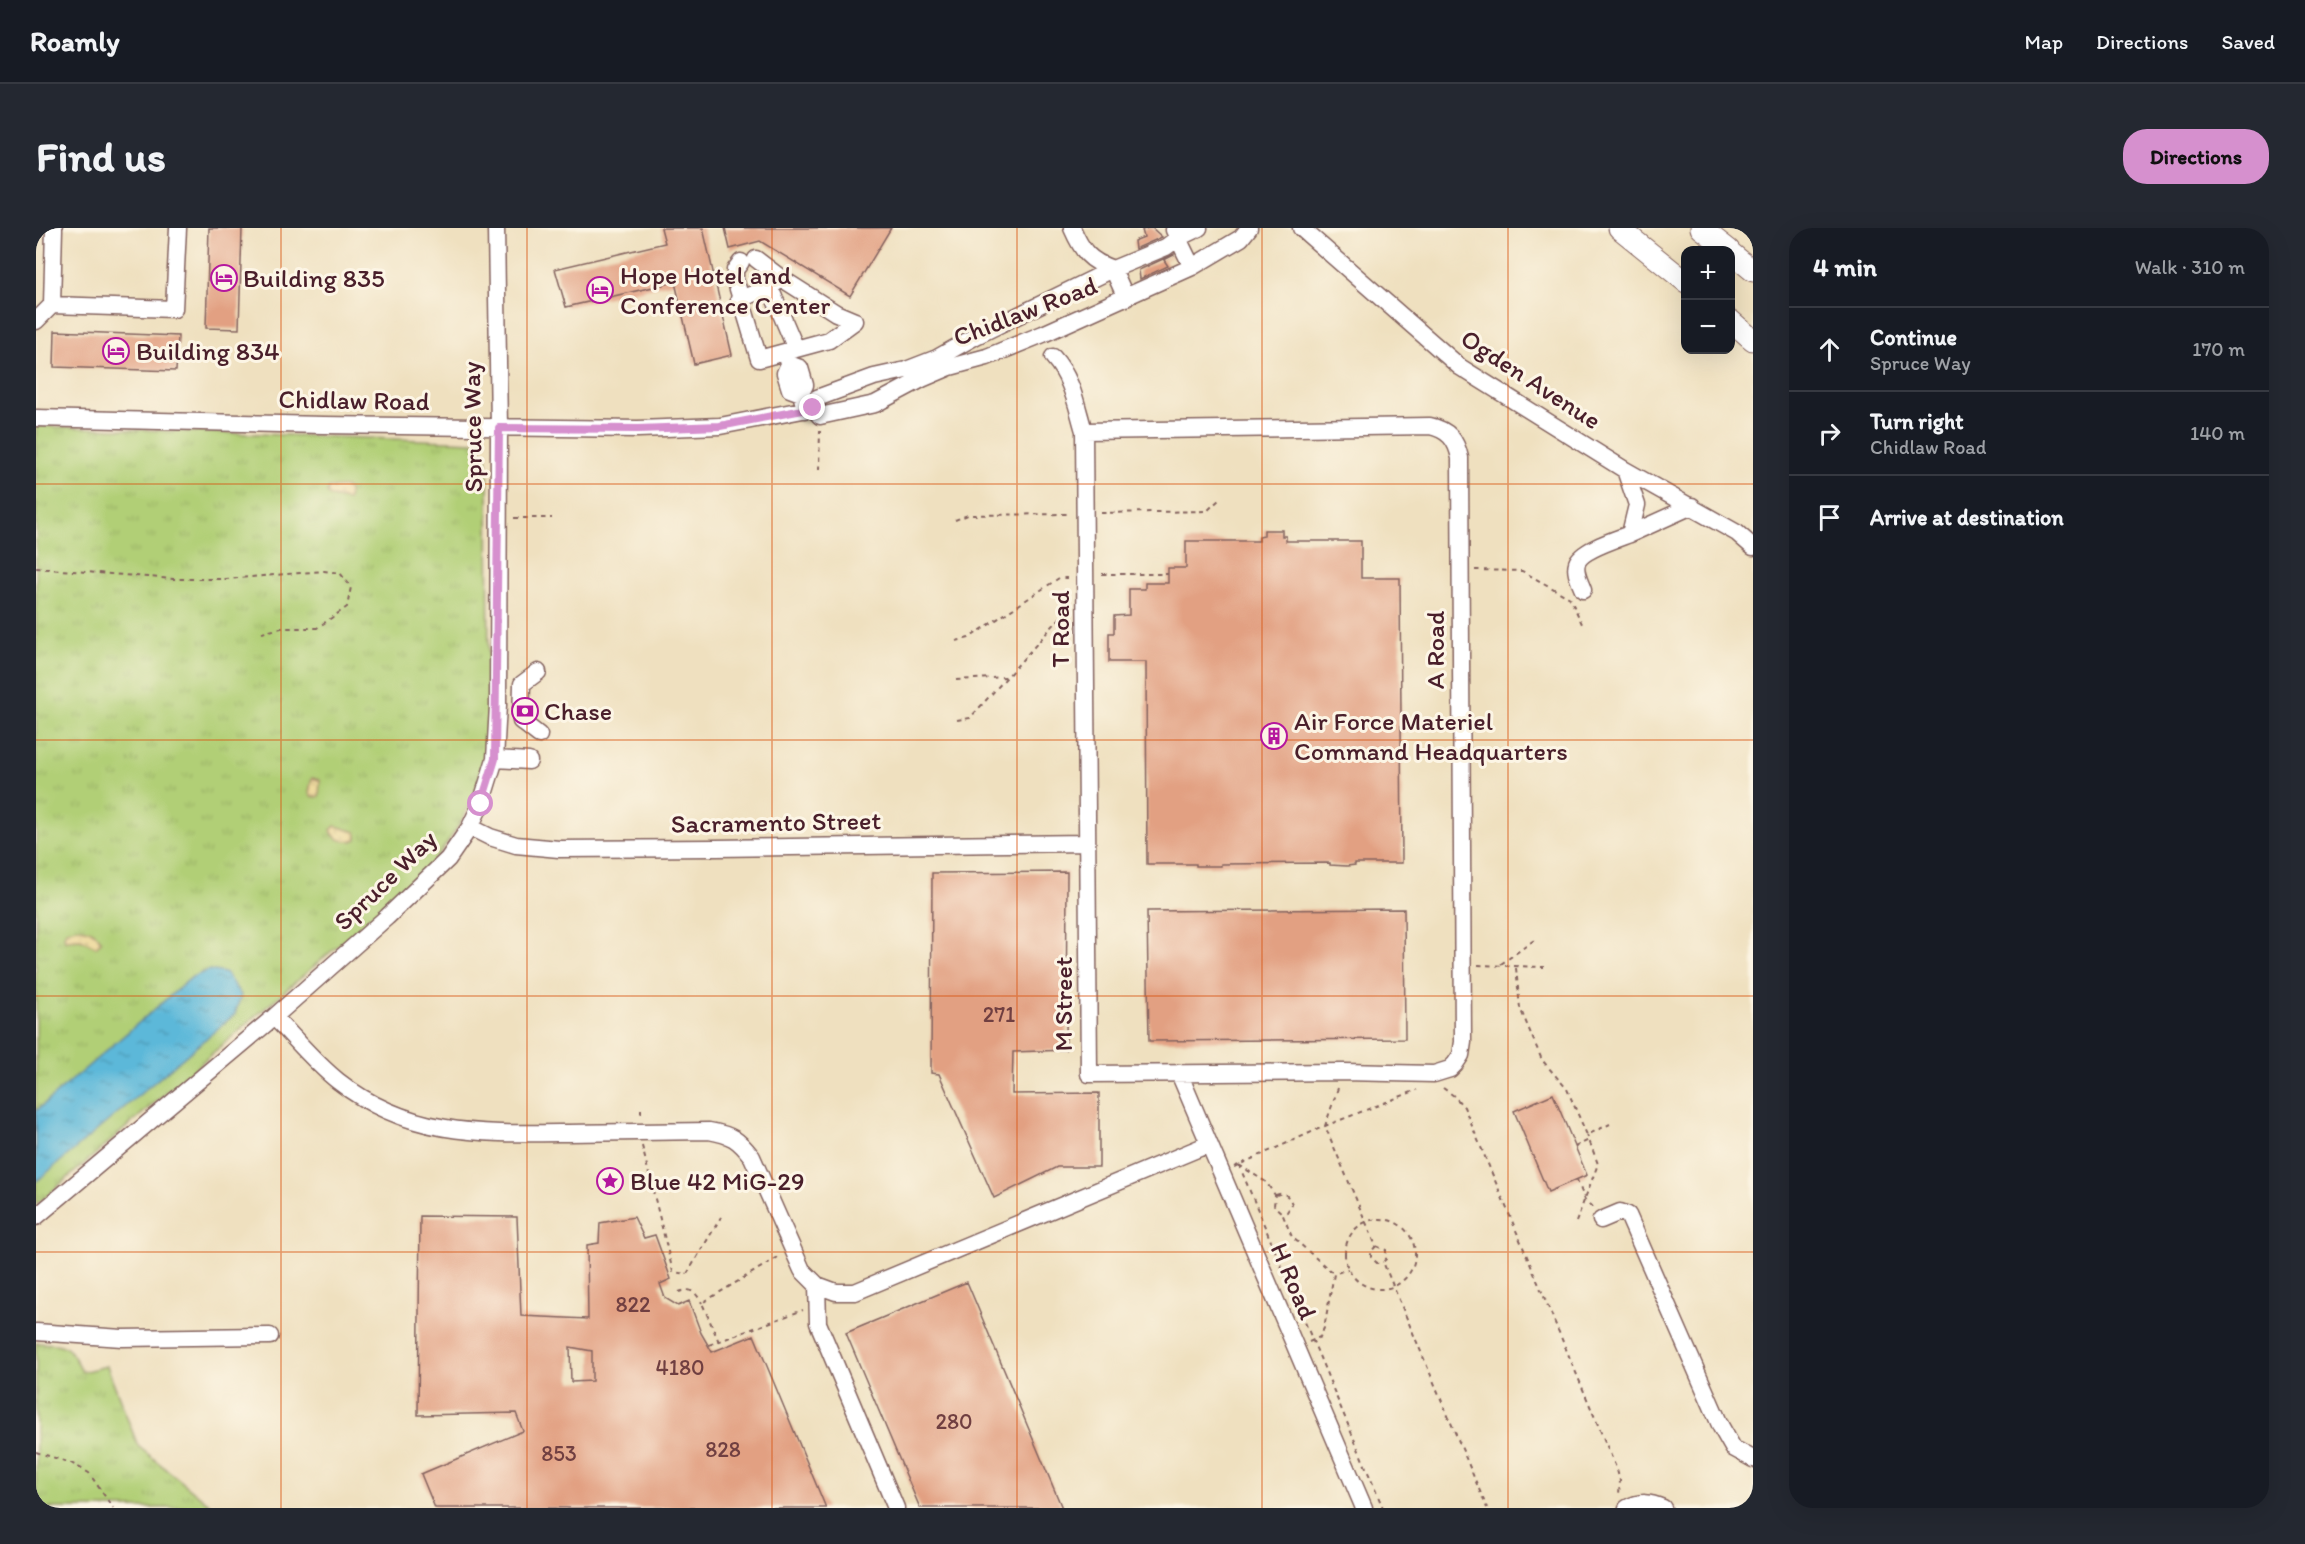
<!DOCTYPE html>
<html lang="en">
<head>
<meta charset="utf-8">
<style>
  :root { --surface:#171b24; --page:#242831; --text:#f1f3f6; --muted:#9ea1a6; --line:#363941; --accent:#d690ce }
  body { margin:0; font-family:Itim,sans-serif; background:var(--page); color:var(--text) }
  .controls { position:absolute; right:18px; top:18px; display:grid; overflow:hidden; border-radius:12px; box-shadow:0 6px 24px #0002 }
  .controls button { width:54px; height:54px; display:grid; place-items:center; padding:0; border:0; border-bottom:2px solid var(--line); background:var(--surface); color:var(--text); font:30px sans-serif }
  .stop { position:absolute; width:18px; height:18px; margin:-14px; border:4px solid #d690ce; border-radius:50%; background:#fff }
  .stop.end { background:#d690ce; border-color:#fff; box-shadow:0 2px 6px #0008 }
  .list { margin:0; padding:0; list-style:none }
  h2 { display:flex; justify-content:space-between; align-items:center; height:78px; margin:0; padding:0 24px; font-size:26px }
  h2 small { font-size:20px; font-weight:400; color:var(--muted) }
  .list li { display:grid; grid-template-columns:39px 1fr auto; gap:18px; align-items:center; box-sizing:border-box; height:84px; padding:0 24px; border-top:2px solid var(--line) }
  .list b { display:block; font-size:22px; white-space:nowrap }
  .list p { margin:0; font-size:20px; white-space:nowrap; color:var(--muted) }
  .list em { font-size:20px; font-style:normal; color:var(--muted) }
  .icon { flex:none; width:33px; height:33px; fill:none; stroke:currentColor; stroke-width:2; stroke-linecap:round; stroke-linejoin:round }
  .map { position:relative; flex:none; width:1717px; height:1280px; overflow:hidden; border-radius:24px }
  header { display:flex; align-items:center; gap:36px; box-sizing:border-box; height:84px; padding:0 30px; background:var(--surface); border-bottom:2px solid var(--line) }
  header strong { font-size:28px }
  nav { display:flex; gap:33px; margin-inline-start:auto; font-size:21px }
  .intro { display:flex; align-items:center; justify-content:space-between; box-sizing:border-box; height:144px; padding:0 36px }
  h1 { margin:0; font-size:42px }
  .button { padding:15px 27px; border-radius:24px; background:var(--accent); color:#111; font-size:21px; font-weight:700 }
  main { display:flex; gap:36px; padding:0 36px }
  aside { flex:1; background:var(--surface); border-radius:24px; box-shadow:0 6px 24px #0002 }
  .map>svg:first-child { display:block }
  .grass { fill:url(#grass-tufts); stroke:#7e7750; stroke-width:1.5 }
  .sand { fill:url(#sand-dots); stroke:#9c7c64; stroke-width:1.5 }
  .water { fill:url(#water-ripples); stroke:#526c82; stroke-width:1.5 }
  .building { fill:#e2a082; fill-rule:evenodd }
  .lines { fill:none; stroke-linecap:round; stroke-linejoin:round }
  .minor-casing { stroke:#84635f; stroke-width:19 }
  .major-casing { stroke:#84635f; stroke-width:23 }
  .path { stroke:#84635f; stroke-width:2; stroke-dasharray:4.5 4.5; stroke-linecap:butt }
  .minor { stroke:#fff; stroke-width:16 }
  .major { stroke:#fff; stroke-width:21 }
  .route { stroke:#d690ce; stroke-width:8 }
  .grid { fill:none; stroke:#d8530f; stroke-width:1.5; stroke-opacity:0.55 }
  .labels { text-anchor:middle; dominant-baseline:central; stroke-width:6; stroke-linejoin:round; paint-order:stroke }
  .number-label { font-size:22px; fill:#703f41 }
  .poi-label { font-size:26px; fill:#4a1f2b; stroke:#fcf5e5; text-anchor:start }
  .street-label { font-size:26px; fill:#4a1f2b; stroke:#fcf5e5 }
</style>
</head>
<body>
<header>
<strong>Roamly</strong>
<nav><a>Map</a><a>Directions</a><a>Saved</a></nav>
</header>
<div class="intro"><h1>Find us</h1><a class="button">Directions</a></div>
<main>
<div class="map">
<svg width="1717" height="1280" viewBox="0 0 1717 1280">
  <defs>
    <pattern id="grass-tufts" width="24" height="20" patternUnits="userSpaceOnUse" patternTransform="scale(1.5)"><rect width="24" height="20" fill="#b1cf76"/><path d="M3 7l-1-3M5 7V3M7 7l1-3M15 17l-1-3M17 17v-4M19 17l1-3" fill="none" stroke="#9ab166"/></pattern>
    <pattern id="sand-dots" width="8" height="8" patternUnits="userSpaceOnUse" patternTransform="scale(1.5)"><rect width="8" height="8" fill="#eeda9e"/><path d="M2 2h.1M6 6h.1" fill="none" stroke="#cebb88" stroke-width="1.8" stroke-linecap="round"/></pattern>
    <pattern id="water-ripples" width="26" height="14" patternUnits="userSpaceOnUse" patternTransform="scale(1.5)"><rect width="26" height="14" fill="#5bb8d9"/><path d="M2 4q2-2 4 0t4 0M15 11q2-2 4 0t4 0" fill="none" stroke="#4d95b0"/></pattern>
  </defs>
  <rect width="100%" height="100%" fill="#fcf5e5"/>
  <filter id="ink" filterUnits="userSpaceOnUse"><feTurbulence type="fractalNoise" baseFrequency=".0167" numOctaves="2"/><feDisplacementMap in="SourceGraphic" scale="12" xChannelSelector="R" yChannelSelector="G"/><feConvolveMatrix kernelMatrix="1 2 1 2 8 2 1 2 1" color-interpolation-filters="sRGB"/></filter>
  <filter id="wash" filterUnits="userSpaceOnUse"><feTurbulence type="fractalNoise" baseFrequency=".008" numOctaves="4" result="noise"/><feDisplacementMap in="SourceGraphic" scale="24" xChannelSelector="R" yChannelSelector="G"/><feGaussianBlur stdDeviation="1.35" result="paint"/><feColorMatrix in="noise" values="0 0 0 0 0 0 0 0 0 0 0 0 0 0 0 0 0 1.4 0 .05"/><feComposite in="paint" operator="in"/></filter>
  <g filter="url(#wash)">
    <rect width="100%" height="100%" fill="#efe0bf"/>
    <!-- grass -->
    <path class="grass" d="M0,198l438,16 13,17 1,12 1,246c-4,65 -21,103 -62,152l-391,336z
      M0,1115c32,1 32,1 46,29l25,-6 31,80 76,62h-178z"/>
    <!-- sand -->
    <path class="sand" d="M305,259h4l4,4 -1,9 -17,-3 -4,-4 2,-5z
      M276,550l8,2 -1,16 -2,1 -6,-1 -2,-4z
      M299,598l21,6 1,7c-10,5 -23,1 -26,-9z
      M40,700c11,0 20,3 25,13l-5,6 -15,-8 -16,1 -1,-4 2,-5z"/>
    <!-- water -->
    <path class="water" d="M173,742l16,3 16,22 -6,19 -199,168v-71l156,-134z"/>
    <g id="blocks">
      <!-- building -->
      <path class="building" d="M173,0h33l-3,101 -33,-1z
        M625,0h42l29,127 -38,9 -19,-82 -109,25 -11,-38 110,-26z
        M689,0h166l-41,68 -90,-55 -30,8z
        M1112,0h4l10,9 -27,12 -1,-8 10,-4 -2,-7z
        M1138,26v1l-10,5 4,6 -28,13 -1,-9z
        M19,103l123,5 -2,35 -122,-4z
        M1228,302h18v6h4v5h75v37h39l2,285h-47v2l-8,1 -17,-1v-2l-109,1v2h-25v-2h-49l-1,-202h-37v-29h5v-17l15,-1v-26h16v-6h23v-15h18v-27h73v-4l5,-1z
        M1031,644l-1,178 -53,2 -1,42 87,-1v74h-42l-63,31 -55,-124 -8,-1 1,-200z
        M1368,681l1,130 -256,2 -2,-130z
        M1517,866l34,81 -39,17 -34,-81z
        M384,988l97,1 4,99 67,3 -1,-74 12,-2 1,-20 34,-6 10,21 11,-3 16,44 -11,5 5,14 13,8 11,-5 12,32 11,19 42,-17 72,173h-391l-14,-34 102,-43 -7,-18 -98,2zM534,1119l22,4v30l-21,1z
        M931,1054l95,226h-142l-74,-175z"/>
    </g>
  </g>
  <g filter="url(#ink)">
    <use href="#blocks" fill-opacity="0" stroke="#84635f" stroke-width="1.5"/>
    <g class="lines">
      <defs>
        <path id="minor" d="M1036,0c10,23 17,33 41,41l13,29
          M1265,0l159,139 165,103 112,63 16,14
          M1138,2l18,37
          M720,31l25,19 55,35 19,8
          M705,34l-6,8v9l24,80 70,-19 26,-19
          M734,60l26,61
          M703,71l31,-11 8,-7
          M16,77l122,4 4,-81
          M0,93l16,-16 2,-77
          M751,128l2,8 -4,9 5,16 11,4
          M1017,129c19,21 23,47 31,74l5,643 255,-2 90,2 16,-5 5,-5 6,-9 2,-13 -3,-584c-4,-19 -12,-28 -30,-32l-346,5
          M753,136l11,4 5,17 -4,8 4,17
          M777,180l7,8 55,-12 47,-25 28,-12 37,-10 56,-23 149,-67 49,-29 8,-10
          M777,180l4,-10 57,-21 32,-7 31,-12 39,-22 137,-67 53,-22 12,-9 21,-10
          M0,190l287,7 315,4 82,-3 93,-18
          M1589,242l12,35 -7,29 62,-28
          M1547,362c-3,-8 -9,-18 -6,-27 4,-13 40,-24 53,-29
          M502,444l-16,12 -1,37 18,14
          M459,531l34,2
          M434,599l20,10 26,8 43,4 157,-1 371,-5
          M238,789c21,21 41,46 64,64 71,56 145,53 230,52 47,-1 94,-1 141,-2 23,4 29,8 43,26l50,113 15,15 19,7h19l354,-148
          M1143,845l185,435
          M0,989l238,-200 113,-100 61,-58 22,-32 11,-23 14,-45 3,-54 1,-277 -3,-200
          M1565,992l19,-8 8,3 93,212 12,21 20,11
          M781,1057l1,38 78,185
          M0,1104l86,6 148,-2
          M1591,1280c13,-7 23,-6 36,0"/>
        <path id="major" d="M1583,0l67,54
          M1665,0l28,22
          M1694,24l23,19
          M1694,92l23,20"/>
      </defs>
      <!-- minor casing -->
      <use href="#minor" class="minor-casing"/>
      <!-- major casing -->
      <use href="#major" class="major-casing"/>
      <!-- path -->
      <path class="path" d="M783,242l1,-39
        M1065,285l106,-2 13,-12
        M478,290h38
        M919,292l13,-5 100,-1
        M0,340l137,11h53l98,-8 16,2 11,14 -4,20 -30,21h-36l-19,5
        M1439,342l47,1 48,27 13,28
        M1066,346h66
        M920,413l13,-3 90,-60h10
        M920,452l51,-3
        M921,492l13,-2 90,-100h11
        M1465,736l36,-26
        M1442,737l66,2
        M1480,740l4,40 22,52 25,29 20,46 23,-11
        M1302,860l-13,38 51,120 10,4v9l-3,3 104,246
        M1407,860l11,8 10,11 153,363 3,11 -1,13
        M605,881v8
        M606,918l31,126 14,2 34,-57
        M1539,919l14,-7
        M1203,937l144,343
        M1203,937l27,17 9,13 -1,11 8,7 10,24 42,37
        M1198,939l91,-41 92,-36
        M1541,952l8,20 8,8
        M1240,967c8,-4 13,1 16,9l-5,8 -5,1
        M1309 1026a35 35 0 1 1 70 0a35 35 0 1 1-70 0Z
        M1540,994l22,-58 -11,-29
        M1340,1018l-5,6v5l6,6 6,-1
        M643,1064c13,-5 17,1 23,11
        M683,1114l-17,-39 78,-47
        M1273,1114l11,-5 4,-9 10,-54 14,-5
        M673,1117l94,-35
        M0,1224l35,11 18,10 24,35"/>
      <!-- minor -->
      <use href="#minor" class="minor"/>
      <!-- major -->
      <use href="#major" class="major"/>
    </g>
  </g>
  <g class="lines" filter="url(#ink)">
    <!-- route -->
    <path class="route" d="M445,576l14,-45 4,-331 139,1 82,-3 93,-18"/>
  </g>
  <!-- grid -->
  <path class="grid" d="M245,0v1280M491,0v1280M736,0v1280M981,0v1280M1226,0v1280M1472,0v1280M0,256h1717M0,512h1717M0,768h1717M0,1024h1717"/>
  <!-- icons -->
  <defs>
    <symbol id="hotel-ring" viewBox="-11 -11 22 22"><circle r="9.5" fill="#fcf5e5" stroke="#b5179e" stroke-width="1.5"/><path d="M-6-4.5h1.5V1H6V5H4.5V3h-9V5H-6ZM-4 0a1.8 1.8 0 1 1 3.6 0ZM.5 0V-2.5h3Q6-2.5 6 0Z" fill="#b5179e"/></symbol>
    <symbol id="bank-ring" viewBox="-11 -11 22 22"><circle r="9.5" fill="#fcf5e5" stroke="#b5179e" stroke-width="1.5"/><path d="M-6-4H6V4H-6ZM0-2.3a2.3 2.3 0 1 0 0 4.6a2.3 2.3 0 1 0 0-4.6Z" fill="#b5179e"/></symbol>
    <symbol id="building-ring" viewBox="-11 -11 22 22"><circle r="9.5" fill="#fcf5e5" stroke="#b5179e" stroke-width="1.5"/><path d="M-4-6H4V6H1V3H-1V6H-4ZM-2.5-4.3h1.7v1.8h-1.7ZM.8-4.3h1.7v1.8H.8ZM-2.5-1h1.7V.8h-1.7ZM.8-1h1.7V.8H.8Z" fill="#b5179e"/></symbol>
    <symbol id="sight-ring" viewBox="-11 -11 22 22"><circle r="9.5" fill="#fcf5e5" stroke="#b5179e" stroke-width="1.5"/><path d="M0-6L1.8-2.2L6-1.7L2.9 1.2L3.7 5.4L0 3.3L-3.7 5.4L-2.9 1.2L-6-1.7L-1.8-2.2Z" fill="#b5179e"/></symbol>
  </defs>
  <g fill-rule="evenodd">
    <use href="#hotel-ring" x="173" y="35" width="30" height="30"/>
    <use href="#hotel-ring" x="549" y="47" width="30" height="30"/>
    <use href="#hotel-ring" x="65" y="108" width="30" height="30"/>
    <use href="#bank-ring" x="474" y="468" width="30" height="30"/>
    <use href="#building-ring" x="1223" y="493" width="30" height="30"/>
    <use href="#sight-ring" x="559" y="938" width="30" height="30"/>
  </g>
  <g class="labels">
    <!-- number labels -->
    <g class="number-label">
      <text x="963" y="786">271</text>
      <text x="597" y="1076">822</text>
      <text x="644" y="1139">4180</text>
      <text x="918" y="1193">280</text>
      <text x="687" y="1221">828</text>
      <text x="523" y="1225">853</text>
    </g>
    <!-- poi labels -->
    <g class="poi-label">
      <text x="584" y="47">Hope Hotel and<tspan x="584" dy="30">Conference Center</tspan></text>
      <text x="207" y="50">Building 835</text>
      <text x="100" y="123">Building 834</text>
      <text x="508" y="483">Chase</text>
      <text x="1258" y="493">Air Force Materiel<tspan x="1258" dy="30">Command Headquarters</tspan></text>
      <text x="594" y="953">Blue 42 MiG-29</text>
    </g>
    <!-- street labels -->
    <g class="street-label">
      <text transform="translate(989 83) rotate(-21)">Chidlaw Road</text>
      <text transform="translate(1495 151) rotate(33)">Ogden Avenue</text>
      <text transform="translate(318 172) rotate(1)">Chidlaw Road</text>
      <text transform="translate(436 199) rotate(-91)">Spruce Way</text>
      <text transform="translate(1024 401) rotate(-90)">T Road</text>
      <text transform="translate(1399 422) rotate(-90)">A Road</text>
      <text transform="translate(740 594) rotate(-1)">Sacramento Street</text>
      <text transform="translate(349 652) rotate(-44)">Spruce Way</text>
      <text transform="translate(1027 776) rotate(-90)">M Street</text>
      <text transform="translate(1258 1053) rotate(67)">H Road</text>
    </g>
  </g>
</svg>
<div class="controls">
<button>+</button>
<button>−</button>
</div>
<div class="stop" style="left:445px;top:576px"></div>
<div class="stop end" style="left:777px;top:180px"></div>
</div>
<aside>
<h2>4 min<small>Walk · 310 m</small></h2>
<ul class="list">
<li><svg class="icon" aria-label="ahead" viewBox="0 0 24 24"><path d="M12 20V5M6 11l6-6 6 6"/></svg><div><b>Continue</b><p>Spruce Way</p></div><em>170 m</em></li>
<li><svg class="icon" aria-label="right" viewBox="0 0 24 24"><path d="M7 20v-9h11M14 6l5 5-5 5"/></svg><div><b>Turn right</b><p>Chidlaw Road</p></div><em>140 m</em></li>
<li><svg class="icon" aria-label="arrive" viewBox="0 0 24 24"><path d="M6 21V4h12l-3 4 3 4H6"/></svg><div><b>Arrive at destination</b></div></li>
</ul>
</aside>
</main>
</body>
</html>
